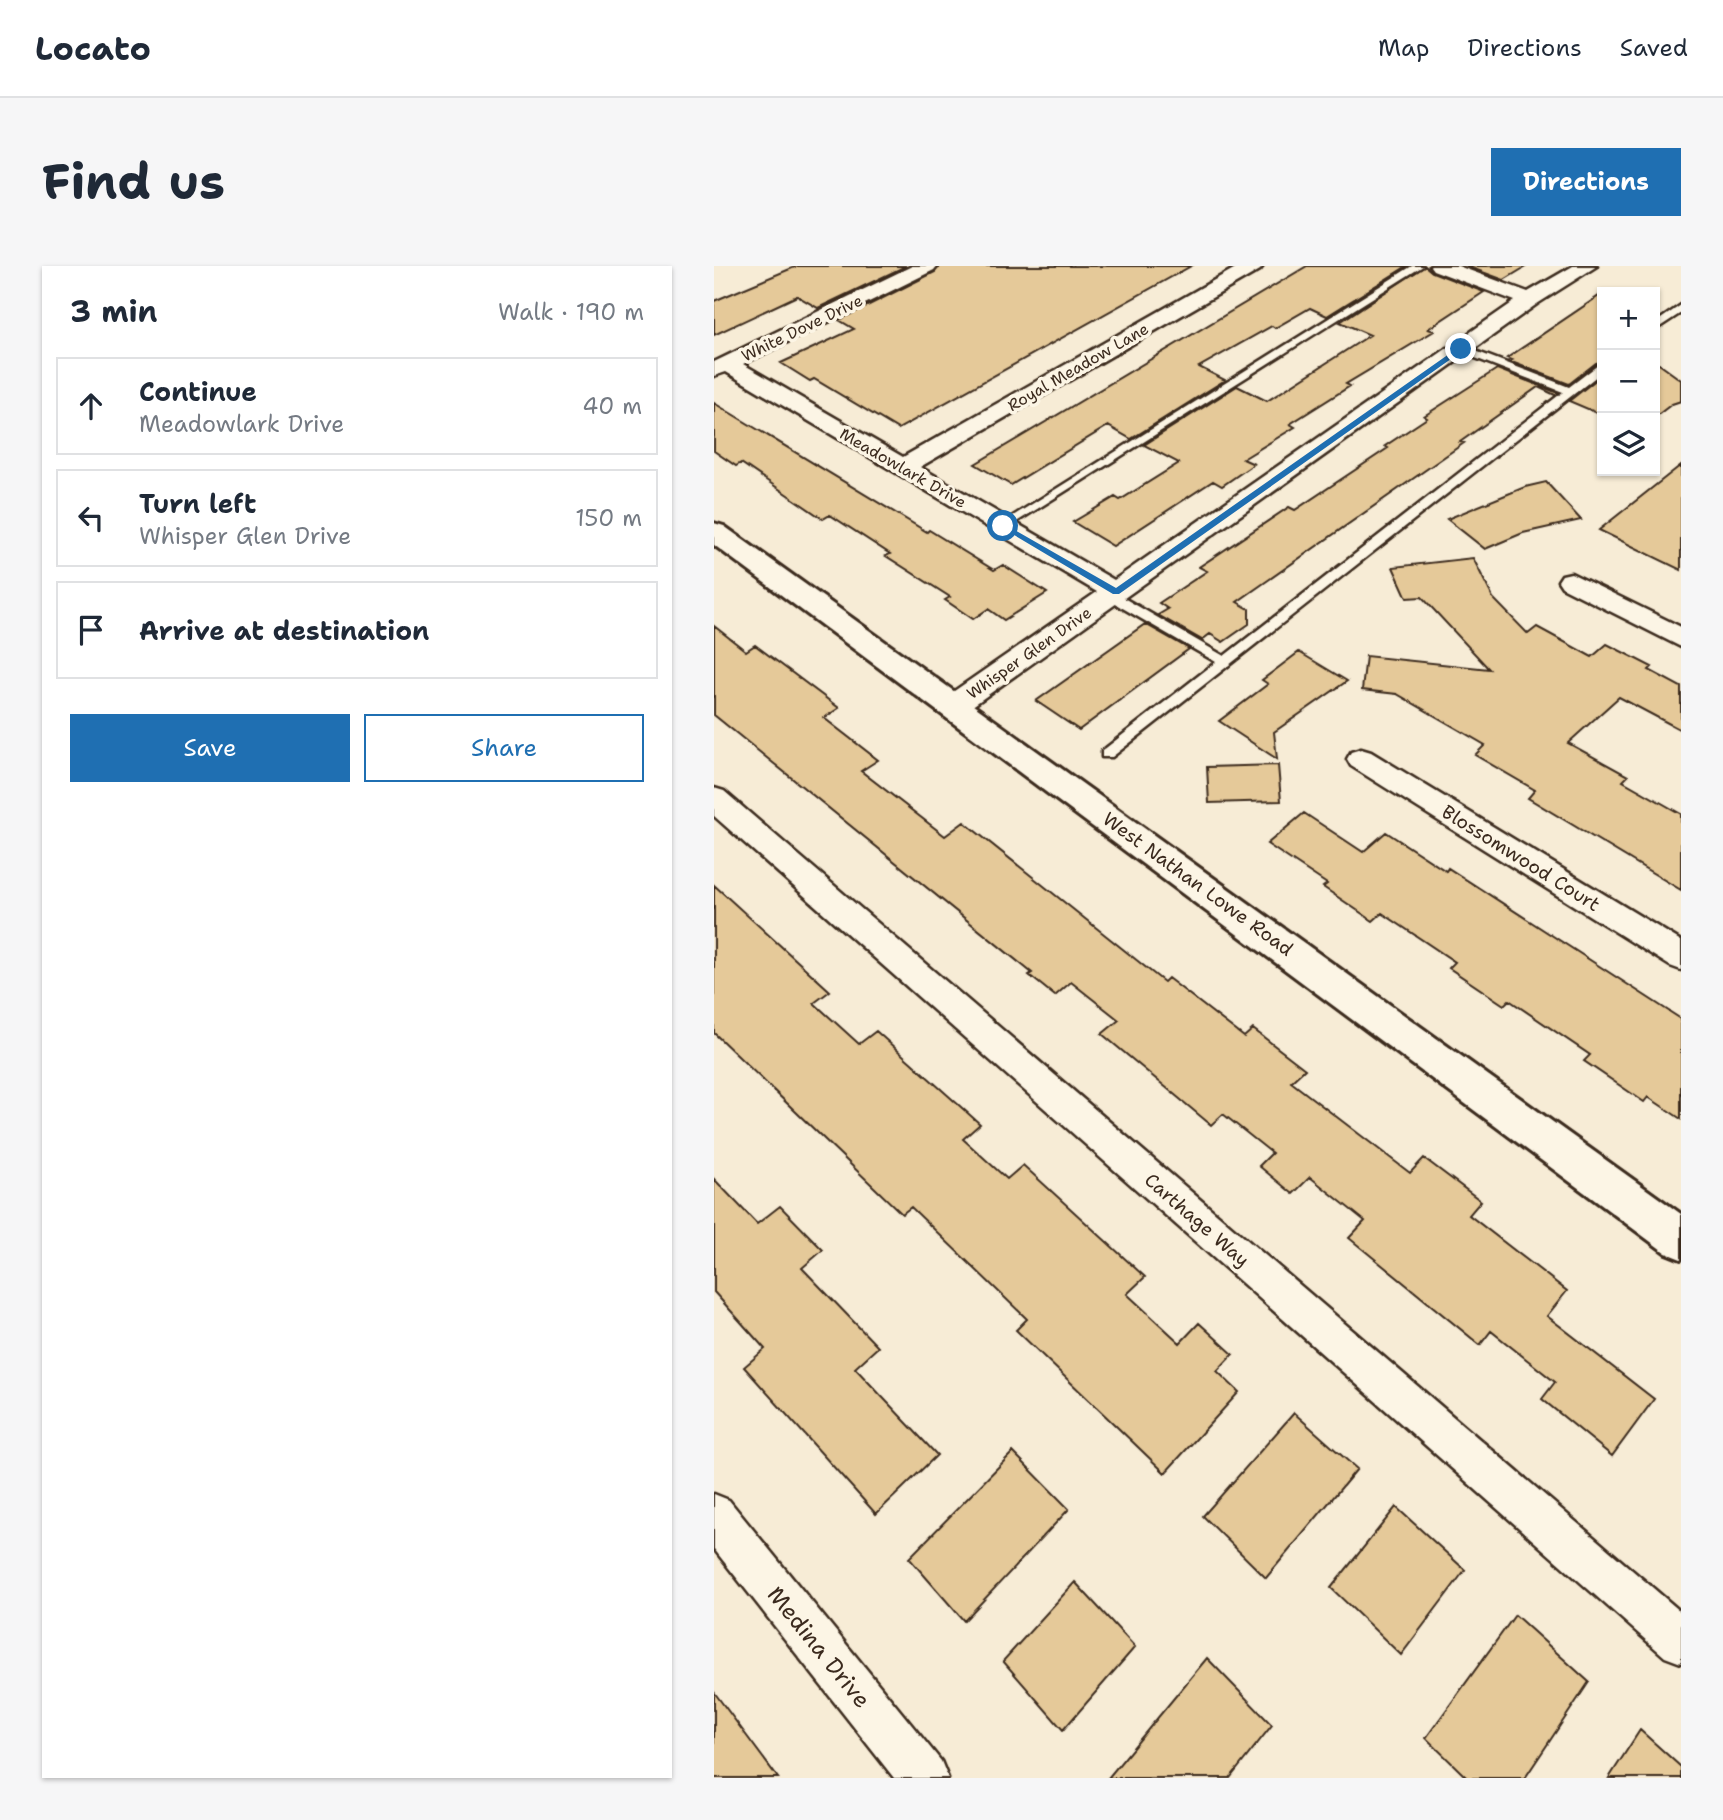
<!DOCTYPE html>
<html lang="en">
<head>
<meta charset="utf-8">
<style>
  :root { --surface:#fff; --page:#f6f6f7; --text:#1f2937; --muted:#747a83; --line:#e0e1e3; --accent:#1f6fb2 }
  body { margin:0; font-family:"Shantell Sans",sans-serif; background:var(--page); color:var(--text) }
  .controls { position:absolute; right:21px; top:21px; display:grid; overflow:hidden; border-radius:0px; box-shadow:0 2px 5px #0004 }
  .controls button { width:63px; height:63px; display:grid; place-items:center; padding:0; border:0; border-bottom:2px solid var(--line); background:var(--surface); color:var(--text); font:35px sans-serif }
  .stop { position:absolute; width:21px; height:21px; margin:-16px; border:5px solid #1f6fb2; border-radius:50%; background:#fff }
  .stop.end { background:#1f6fb2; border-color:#fff; box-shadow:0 2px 7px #0008 }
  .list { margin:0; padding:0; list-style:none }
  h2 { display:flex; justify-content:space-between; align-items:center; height:91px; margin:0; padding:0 28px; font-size:30px }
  h2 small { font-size:23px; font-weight:400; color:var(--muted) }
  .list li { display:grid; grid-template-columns:46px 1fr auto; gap:21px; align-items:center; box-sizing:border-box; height:98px; margin:0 14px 14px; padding:0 14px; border:2px solid var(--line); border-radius:0px }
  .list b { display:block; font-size:26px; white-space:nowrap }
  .list p { margin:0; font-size:23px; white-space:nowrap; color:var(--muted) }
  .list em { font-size:23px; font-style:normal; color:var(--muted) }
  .actions { display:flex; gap:14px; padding:21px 28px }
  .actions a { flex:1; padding:16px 0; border:2px solid var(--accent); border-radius:0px; text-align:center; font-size:24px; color:var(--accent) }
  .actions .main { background:var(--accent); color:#fff }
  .icon { flex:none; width:38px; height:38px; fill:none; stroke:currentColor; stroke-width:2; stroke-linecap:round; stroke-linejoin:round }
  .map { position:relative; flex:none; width:967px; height:1512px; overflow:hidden; border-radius:0px }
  header { display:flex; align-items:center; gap:42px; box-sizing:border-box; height:98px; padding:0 35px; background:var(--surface); border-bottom:2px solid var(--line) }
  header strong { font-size:33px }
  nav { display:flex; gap:38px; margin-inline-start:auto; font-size:24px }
  .intro { display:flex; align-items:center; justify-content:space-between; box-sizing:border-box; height:168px; padding:0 42px }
  h1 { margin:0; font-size:49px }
  .button { padding:18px 32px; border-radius:0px; background:var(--accent); color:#fff; font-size:24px; font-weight:700 }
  main { display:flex; gap:42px; padding:0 42px }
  aside { flex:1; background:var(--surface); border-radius:0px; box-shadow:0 2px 5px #0004 }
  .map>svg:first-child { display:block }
  .building { fill:#e5c999; stroke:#3b2a1e; stroke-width:2 }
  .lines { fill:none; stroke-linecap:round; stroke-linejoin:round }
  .lane-casing { stroke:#3b2a1e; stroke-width:5 }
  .street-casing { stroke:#3b2a1e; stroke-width:5 }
  .secondary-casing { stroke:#3b2a1e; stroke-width:6 }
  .lane { fill:#fcf5e5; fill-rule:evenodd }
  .street { fill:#fcf5e5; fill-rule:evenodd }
  .secondary { fill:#fcf5e5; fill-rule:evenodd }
  .route { fill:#1f6fb2 }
  .labels { text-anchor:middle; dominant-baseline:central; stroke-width:7; stroke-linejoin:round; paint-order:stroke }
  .far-street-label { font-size:16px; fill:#3b2a1e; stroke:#fcf5e5 }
  .street-label { font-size:19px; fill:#3b2a1e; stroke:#fcf5e5 }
  .near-street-label { font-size:23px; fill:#3b2a1e; stroke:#fcf5e5 }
</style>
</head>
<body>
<header>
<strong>Locato</strong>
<nav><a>Map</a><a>Directions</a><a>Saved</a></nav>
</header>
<div class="intro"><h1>Find us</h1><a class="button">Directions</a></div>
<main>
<aside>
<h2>3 min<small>Walk · 190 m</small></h2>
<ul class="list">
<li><svg class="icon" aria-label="ahead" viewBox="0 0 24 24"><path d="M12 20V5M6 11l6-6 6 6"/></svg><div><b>Continue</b><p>Meadowlark Drive</p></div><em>40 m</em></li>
<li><svg class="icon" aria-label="left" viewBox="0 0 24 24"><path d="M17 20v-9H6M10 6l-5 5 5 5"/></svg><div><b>Turn left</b><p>Whisper Glen Drive</p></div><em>150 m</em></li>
<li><svg class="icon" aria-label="arrive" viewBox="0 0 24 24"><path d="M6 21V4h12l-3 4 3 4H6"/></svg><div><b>Arrive at destination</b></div></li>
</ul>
<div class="actions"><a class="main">Save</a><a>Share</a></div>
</aside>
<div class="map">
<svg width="967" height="1512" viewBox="0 0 967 1512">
  <rect width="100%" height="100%" fill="#f7ecd6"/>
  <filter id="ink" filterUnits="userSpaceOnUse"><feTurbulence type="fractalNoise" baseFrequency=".0143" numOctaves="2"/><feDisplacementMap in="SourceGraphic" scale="14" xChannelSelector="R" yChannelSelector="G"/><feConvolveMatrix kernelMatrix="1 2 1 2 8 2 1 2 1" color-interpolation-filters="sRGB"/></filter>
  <g filter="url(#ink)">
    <!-- building -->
    <path class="building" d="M83,0h109l-88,42 -21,-12 -83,39v-34z
      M226,0h251l-293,163 -84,-50 -4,2 -29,-18 73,-34 -15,-9 96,-48z
      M593,0h100l-80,50 -17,-8 -35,20 -3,-2 -73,41 26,13 -94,59 -23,-13 -97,59 -36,-21z
      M711,0l7,6 52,20 -56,37 6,2 -88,53 4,2 -60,38 5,3 -52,32 11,5 -32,22 -9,-5 -100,65 -40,-24 42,-25 5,3 59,-37 -35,-18 93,-59 30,15 103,-66 -30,-13z
      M752,0h61l-23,14z
      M888,28v68l-6,1 -27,21 -60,-23 3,-1 -5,-2z
      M945,98l22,16v21l-9,3 -17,13v-52z
      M783,103l61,24 -3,2 -17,-8 -78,55 4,1 -227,159 12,7v15l-26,18 -13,-8 -8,6 -44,-25 10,-6 -9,-6 48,-32 -8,-4 90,-60 6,3 93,-62 -3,-2 42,-28 -3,-2z
      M888,109v40l-33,-14z
      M0,137l213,129 2,-2 65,40 9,-5 44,28 -43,27 -16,-11 -15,10 -28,-19 5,-3 -64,-41 4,-2 -60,-39 -7,4 -82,-56 -5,3 -22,-15z
      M967,199v105l-82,-40z
      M832,216l35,38 -58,13 -38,16 -38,-30 78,-32z
      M759,292l20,40 35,36 9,-7 55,30 15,-13 45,23 -3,3 32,17v43l-62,-33 -51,46 60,33 -5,5 58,33v76l-153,-92 7,-8 -60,-35 10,-10 -88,-51 -35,-4 4,-34 123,13 -67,-72 -15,1 -14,-31z
      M431,358l44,25 -110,81 -43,-29z
      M0,360l32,25 9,-6 84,63 -15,10 54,42 -17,11 84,65 19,-14 200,160 4,-4 76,59 9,-8 52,40 -14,13 119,91 14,-15 57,43 -12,14 98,76 -20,25 107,83 -42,57 -70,-57 13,-17 -64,-51 -11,14 -131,-107 16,-17 -55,-44 -17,17 -34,-28 13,-13 -49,-39 -12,11 -109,-91 17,-14 -48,-38 -16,14 -26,-21 3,-2 -318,-258z
      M585,386l48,29 -73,51 3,27 -58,-38 49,-37 -6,-4z
      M564,499l3,36 -72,2 -2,-36z
      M590,547l59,39 23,-20 60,39 2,-3 233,151v100l-33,-22 -4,5 -60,-41 6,-6 -81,-55 -5,5 -55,-37 6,-6 -73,-49 -9,8 -50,-34 4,-3 -60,-40z
      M0,619l116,106 -16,12 45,41 17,-13 104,93 -17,15 44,40 16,-14 122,112 -18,17 53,49 19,-20 34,31 -16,17 22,21 -74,81 -149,-143 11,-11 -116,-112 -9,7 -188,-181z
      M0,913l43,45 23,-18 43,44 -21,18 76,79 -23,21 82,87 -61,59 -132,-147 21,-18 -51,-57z
      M580,1147l63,56 -91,109 -63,-62z
      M299,1186l56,57 -105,112 -55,-63z
      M682,1241l69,63 -64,85 -70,-67z
      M361,1316l60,65 -72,83 -60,-69z
      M801,1349l74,67 -64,96h-58l-41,-40z
      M493,1392l65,67 -42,53h-122z
      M0,1426l64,86h-64z
      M926,1464l41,37v11h-72z"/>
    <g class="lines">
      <defs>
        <path id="lane" d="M698,0h11l-416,262 -10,-2z
          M967,39v8l-26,17v-7z
          M743,81h8l104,40 29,-22 4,-1v8l-490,385h-10v-6l114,-89 -109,-63v-6h8l109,63 339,-264 -106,-41z"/>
        <path id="street" d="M198,0h25l-3,4 -191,94 160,93 336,-191h24l-3,4 -340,197 194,113 401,-279 -82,-31 -3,-4h28l70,26 45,-26h24l-60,38 -573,408 -10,2 -10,-2 -4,-7 4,-7 153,-106 -371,-220 -12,4v-14z
          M857,307l110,54v20l-119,-60 -4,-6 4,-6z
          M647,483l10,3 310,189v29l-11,-4 -319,-200 -4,-7 4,-7z
          M0,522l10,3 957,821v51l-16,-6 -951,-841z
          M0,1228l15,6 212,261 7,17h-54l-180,-229z"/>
        <path id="secondary" d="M0,257l10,3 957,688v45l-15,-6 -952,-708z"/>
      </defs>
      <!-- lane casing -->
      <use href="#lane" class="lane-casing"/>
      <!-- street casing -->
      <use href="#street" class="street-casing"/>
      <!-- secondary casing -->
      <use href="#secondary" class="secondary-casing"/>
      <!-- lane -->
      <use href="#lane" class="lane"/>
      <!-- street -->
      <use href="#street" class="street"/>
      <!-- secondary -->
      <use href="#secondary" class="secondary"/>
    </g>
  </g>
  <!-- route -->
  <path class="route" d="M745,81l6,2 -346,245h-6l-114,-68 7,-1 110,63z"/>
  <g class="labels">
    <!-- far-street labels -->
    <g class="far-street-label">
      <text transform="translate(88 62) rotate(-26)">White Dove Drive</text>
      <text transform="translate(364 101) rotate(-30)">Royal Meadow Lane</text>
      <text transform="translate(189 202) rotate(30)">Meadowlark Drive</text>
      <text transform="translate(315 387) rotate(-35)">Whisper Glen Drive</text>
    </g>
    <!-- street labels -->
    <g class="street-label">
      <text transform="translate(807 592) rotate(32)">Blossomwood Court</text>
      <text transform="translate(484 618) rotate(36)">West Nathan Lowe Road</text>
      <text transform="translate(483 954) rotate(41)">Carthage Way</text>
    </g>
    <!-- near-street labels -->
    <g class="near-street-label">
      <text transform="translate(105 1381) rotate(51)">Medina Drive</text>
    </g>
  </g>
</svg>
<div class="controls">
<button>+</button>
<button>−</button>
<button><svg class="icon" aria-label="layers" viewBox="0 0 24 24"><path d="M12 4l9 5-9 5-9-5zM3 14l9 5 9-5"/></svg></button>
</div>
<div class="stop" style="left:289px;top:260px"></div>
<div class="stop end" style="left:747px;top:83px"></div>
</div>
</main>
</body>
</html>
